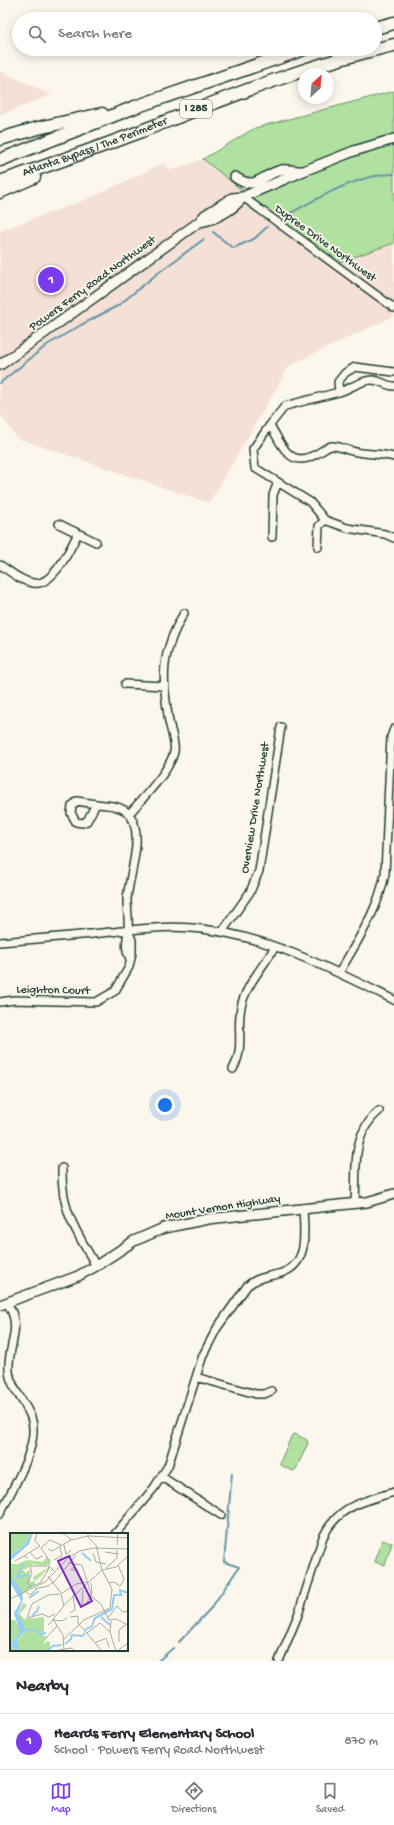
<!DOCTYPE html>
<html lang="en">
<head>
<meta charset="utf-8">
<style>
  :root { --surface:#fff; --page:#f2f2f3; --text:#2b2b33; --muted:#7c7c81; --line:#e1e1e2; --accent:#7c3aed }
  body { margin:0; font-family:"Gochi Hand",sans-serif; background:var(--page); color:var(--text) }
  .compass { position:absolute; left:298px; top:68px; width:36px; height:36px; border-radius:50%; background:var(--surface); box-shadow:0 2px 10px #0003; rotate:26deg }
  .you { position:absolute; left:165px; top:1105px; width:14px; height:14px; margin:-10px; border:3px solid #fff; border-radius:50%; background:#1a73e8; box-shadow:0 0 0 6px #1a73e833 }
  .badge { display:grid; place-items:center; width:26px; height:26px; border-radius:50%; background:var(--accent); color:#fff; font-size:13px; font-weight:700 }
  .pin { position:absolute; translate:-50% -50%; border:2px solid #fff; box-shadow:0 1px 4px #0006 }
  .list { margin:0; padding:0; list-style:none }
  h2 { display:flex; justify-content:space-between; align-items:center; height:52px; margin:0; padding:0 16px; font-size:17px }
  h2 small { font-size:13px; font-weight:400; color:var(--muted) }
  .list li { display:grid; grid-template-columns:26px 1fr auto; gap:12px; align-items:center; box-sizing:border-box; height:56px; padding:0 16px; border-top:1px solid var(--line) }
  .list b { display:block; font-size:15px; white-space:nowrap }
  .list p { margin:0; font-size:13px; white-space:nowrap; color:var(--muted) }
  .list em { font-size:13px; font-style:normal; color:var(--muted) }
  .icon { flex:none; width:22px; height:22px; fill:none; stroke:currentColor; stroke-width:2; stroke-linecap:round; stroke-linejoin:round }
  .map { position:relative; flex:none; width:394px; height:1661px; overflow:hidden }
  .search { position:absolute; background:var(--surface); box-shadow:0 2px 10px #0003; left:12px; right:12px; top:12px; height:44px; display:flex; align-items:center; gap:10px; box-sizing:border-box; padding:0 14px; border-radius:22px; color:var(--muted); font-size:15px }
  .sheet { height:108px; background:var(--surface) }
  nav { display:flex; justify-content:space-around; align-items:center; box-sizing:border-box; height:56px; border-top:1px solid var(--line); background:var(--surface); font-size:11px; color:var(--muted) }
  nav a { display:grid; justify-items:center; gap:2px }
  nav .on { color:var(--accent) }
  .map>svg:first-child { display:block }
  .built { fill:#f4e0d4 }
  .green { fill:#b1e1a0; stroke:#688f6a }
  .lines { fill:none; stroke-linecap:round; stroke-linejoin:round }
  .stream { stroke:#6594a7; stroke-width:2 }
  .street-casing { stroke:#1f3d34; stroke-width:10 }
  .secondary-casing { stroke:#1f3d34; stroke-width:12 }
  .highway-casing { stroke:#1f3d34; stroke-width:15 }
  .street { stroke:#fbf7ec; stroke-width:7 }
  .secondary { stroke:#fbf7ec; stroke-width:9 }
  .highway { stroke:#fbf7ec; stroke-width:12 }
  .labels { text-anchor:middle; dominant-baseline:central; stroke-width:3.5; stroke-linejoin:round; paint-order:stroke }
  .shield { fill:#fbf7ec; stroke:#61756b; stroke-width:1 }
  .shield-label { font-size:11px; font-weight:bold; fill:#1f3d34 }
  .street-label { font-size:12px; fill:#1f3d34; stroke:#fbf7ec }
  .inset-river { fill:none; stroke:#94cef4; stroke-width:2 }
  .inset-road { fill:none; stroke:#a3ada2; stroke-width:1 }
  .view { fill:#7b2cbf; fill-opacity:0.15; stroke:#7b2cbf; stroke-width:2 }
  .inset-edge { fill:none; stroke:#1f3d34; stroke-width:2 }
</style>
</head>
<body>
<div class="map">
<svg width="394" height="1661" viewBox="0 0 394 1661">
  <rect width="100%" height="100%" fill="#fbf7ec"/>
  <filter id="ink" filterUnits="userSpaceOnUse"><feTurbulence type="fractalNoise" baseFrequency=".025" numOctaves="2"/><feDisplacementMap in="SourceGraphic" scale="8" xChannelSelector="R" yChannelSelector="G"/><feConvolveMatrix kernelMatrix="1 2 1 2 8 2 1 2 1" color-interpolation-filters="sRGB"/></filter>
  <g filter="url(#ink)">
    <!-- built -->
    <path class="built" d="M0,71l52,24 -52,20z
      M203,159l131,105 60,-21v73l-104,49 -81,138 -192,-65 -17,-24v-183l90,-33 74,-35 7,7z"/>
    <!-- green -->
    <path class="green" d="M394,91v152l-60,21 -131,-105 52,-31z
      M295,1434l12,6 1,3 -12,26 -3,2 -13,-6v-3l12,-27z
      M382,1540l10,3 -7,22 -10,-3z"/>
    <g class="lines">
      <!-- stream -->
      <path class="stream" d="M285,216c32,-17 72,-42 109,-42
        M213,232l20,16 21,-9 13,-12
        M0,383l47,-38 34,-20 38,-20 39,-32 46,-34
        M179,1642l33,-35 27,-40 -15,-5 8,-89
        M158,1661l15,-13"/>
      <defs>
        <path id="street" d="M243,197l151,111
          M394,372l-39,-5 -10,6 -7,9 1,10 -54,14 -15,19 -17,24 2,19 55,34 15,18 22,8 38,6 9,4
          M339,392c11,-3 22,-12 33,-12 8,0 14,6 22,6
          M270,425c10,16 18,43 42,31 6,-2 13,-8 19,-10 8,-1 14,4 21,5 14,4 28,2 42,6
          M59,524l37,18
          M272,537l1,-42 5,-13
          M318,547l1,-21 6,-6
          M0,565c10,6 20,16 33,18 20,4 38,-35 45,-50
          M125,684l39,2
          M77,801l19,3 -9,17 -5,2 -6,-1 -5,-9 1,-7z
          M96,804c10,1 24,1 32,9 18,19 1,62 -1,86 0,10 2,20 1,31 -1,11 -4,18 2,29
          M129,814c14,-16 40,-42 45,-62 2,-6 -3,-22 -5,-30 -7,-46 -9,-67 15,-109
          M222,932l28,-40 9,-21 22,-144
          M0,942c37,-3 74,-6 111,-10 31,-3 61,-7 91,-3 68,8 131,41 192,71
          M339,973c18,-32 39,-62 46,-99l5,-116 1,-21 3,-8
          M0,1002l14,-2 82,2 19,-11 14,-24 3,-14v-13l-4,-9
          M233,1069c13,-23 2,-43 9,-66 6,-20 22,-38 33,-56
          M62,1168c-1,44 14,62 34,98
          M355,1204c2,-34 -5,-69 24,-93
          M196,1377l60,17h8l7,-3
          M162,1477l59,38
          M0,1514c12,-26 43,-72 30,-99 -6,-14 -20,-29 -21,-44 -2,-26 15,-43 -2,-68
          M115,1534l39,-46 14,-22 35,-111 14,-27 30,-42c9,-8 19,-9 31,-12 32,-8 26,-41 25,-66
          M279,1661l19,-46 25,-78c16,-32 39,-35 71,-45"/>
        <path id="secondary" d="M235,177c21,15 26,-2 46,-7 6,-1 13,1 19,1
          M199,222c16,-2 34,-12 44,-25
          M0,365l199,-143 6,-7 27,-17 11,-1 58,-25 53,-21 40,-12
          M0,1305l78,-29 18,-10 38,-25 30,-13 44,-9 159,-17 27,-8"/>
        <g id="highway">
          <path d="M375,28l19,-5"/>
          <path d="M0,139l38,-11 64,-14"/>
          <path d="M0,160l135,-53 169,-58"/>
          <path id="s1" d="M0,182c45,-16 90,-31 134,-48 85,-33 171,-69 260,-89"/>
          <path d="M0,192l34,-15"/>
        </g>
      </defs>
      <!-- street casing -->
      <use href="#street" class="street-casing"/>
      <!-- secondary casing -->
      <use href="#secondary" class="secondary-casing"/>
      <!-- highway casing -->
      <use href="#highway" class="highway-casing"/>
      <!-- street -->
      <use href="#street" class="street"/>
      <!-- secondary -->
      <use href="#secondary" class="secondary"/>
      <!-- highway -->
      <use href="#highway" class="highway"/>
    </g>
  </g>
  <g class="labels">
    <!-- shield labels -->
    <rect class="shield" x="180" y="100" width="32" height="18" rx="3"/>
    <g class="shield-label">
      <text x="196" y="109">I 285</text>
    </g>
    <!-- street labels -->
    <g class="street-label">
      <text stroke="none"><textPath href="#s1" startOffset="101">Atlanta Bypass / The Perimeter</textPath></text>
      <text transform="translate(325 244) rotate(36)">Dupree Drive Northwest</text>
      <text transform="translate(93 284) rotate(-36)">Powers Ferry Road Northwest</text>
      <text transform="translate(256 808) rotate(-81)">Overview Drive Northwest</text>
      <text transform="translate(53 991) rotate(1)">Leighton Court</text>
      <text transform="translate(223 1208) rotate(-9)">Mount Vernon Highway</text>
    </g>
  </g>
  <!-- overview -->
  <g transform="translate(10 1533)">
    <rect width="118" height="118" fill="#fbf7ec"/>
    <path d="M0,0h21l-5,10 -16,14zM37,23l3,5 -3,5 -14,-2 -7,5h-4l4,4 4,-4v13l5,-1 -2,-4 13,-8v2l-11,10v4l-14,10 -11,-20v-11h8l9,-4 16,2zM13,70l4,2 -7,9 4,5 20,-2v20l3,-1 -4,8 5,-3 2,2v8h-31l-2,-12 8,-6 -7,-18zM0,87h5l6,13 -10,10 5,8h-6z" fill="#b1e1a0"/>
    <path d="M21,0h2l-4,11 -19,17v-4l16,-14zM0,42l12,16 1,8 -5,15 8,17 -9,8 2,12h-3l-5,-8 9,-10 -6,-20 7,-12 -11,-19z" fill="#94cef4"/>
    <path class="inset-river" d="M72,20l9,8M6,44l13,-2M6,45l7,-13M19,65l10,-7M102,76l2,-14h7l-1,-5 8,3M22,83l5,-5 2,-5M91,84l9,8M16,97l8,-1 6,5 6,-1M75,97l7,-4 3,-8 17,-9M55,111l6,-5 1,-4 10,1 3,-3M37,118l6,-5 9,-1"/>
    <path class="inset-road" d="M27,0l-2,8 5,5M44,0l11,1 6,6M54,12l2,9 5,-4M107,12l1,-12M31,15l9,13 -3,11M31,15l9,-8 11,5M38,16l4,2 19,-11 17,-4 40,2M20,19l6,7 7,-3M95,19l13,2M83,20l3,9 10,2M14,23l16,-10M44,27l8,-4 -2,-9M5,28l9,-5 4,2M58,30l14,2 10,32 9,7 8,16 7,-1 12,6M66,31l-5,6h7M108,32l6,14 -2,4M96,35l11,-10v-8M38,43l13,17M45,48l21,-26M99,50l5,-1 6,4 2,-3M21,53l-4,-3 5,-9 -2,-8h17M17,55l13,-5 10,-16 4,4M25,56l13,-3 7,-5M16,59l4,3 7,-6M51,61l15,-10 12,-2M51,61l3,12 -11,13 10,16 1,16M0,66l35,-17 24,-25 11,-6 14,-3 34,1M72,71l1,-14M54,72l38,-35 14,-3 12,-11M76,72l6,-12 -1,-10M60,80l5,-3 -2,-15M45,81l-6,3 -7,-3 -15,4 5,-14 16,-9 12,-1M60,84l8,-1v7l24,28M98,85l9,-12 6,6 5,-1M101,88l-1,11 6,19M38,92l5,-5 9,1 5,-3M77,100l13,-10 10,9M34,107l13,-14M53,107l21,-20 26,-12 2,-19 -10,-19 -6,-25 -8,-8v-4M109,109v-12l8,-6M85,110l11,-5 3,9M44,118l17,-3 4,3M107,118l11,-8"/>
    <path class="view" d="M59,23l23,45 -11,6 -23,-46z"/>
    <rect width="118" height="118" class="inset-edge"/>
  </g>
</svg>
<svg class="compass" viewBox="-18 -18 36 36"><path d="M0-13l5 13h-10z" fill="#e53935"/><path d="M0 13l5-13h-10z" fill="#7c7c81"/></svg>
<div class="you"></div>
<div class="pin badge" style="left:51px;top:280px">1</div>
<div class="search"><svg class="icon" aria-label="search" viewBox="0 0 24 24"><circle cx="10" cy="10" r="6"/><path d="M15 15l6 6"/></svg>Search here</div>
</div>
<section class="sheet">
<h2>Nearby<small></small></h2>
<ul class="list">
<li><span class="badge">1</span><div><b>Heards Ferry Elementary School</b><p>School · Powers Ferry Road Northwest</p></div><em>870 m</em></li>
</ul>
</section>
<nav>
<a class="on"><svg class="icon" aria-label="map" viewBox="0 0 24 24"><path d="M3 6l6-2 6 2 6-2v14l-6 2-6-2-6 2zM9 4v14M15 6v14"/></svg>Map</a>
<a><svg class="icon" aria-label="directions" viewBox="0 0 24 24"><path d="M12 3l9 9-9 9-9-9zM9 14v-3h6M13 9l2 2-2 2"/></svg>Directions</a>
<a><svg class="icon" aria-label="saved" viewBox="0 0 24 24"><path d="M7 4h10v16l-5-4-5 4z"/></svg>Saved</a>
</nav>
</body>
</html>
